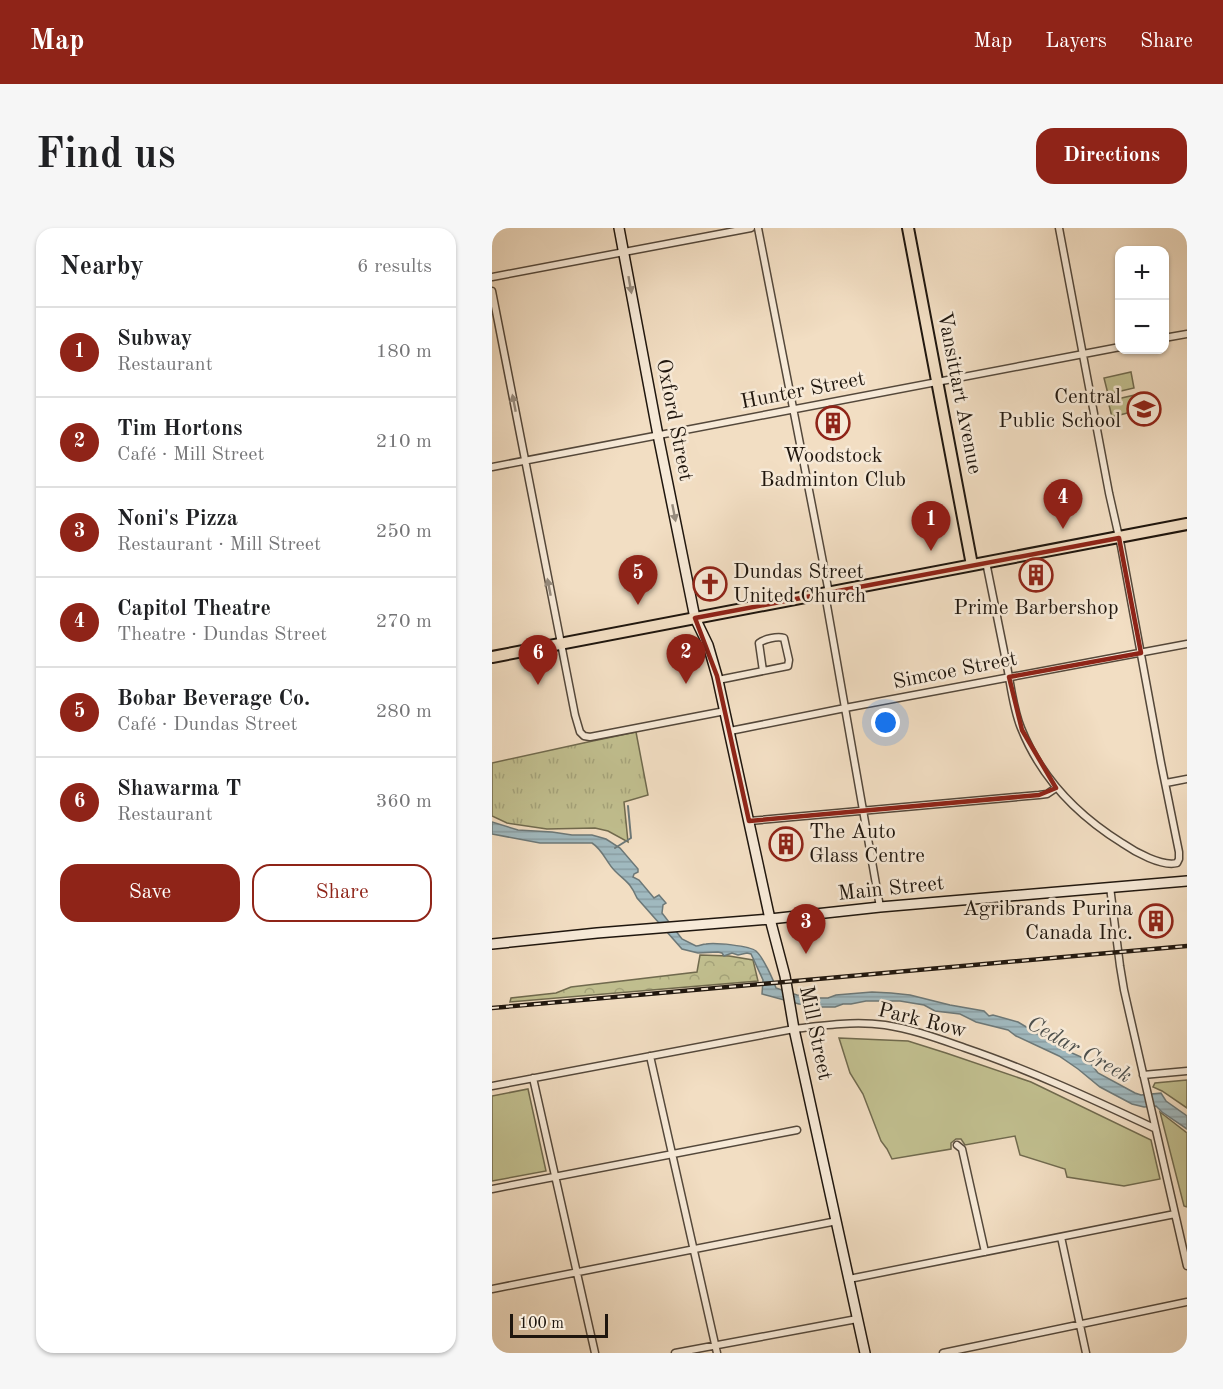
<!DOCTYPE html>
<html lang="en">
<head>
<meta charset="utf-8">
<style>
  :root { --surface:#fff; --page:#f6f6f6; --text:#202124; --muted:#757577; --line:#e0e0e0; --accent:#8f2418 }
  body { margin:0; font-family:"Old Standard TT",serif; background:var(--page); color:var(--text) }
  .controls { position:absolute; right:18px; top:18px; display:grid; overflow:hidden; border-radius:12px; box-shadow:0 2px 4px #0004 }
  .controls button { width:54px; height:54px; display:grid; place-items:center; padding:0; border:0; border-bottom:2px solid var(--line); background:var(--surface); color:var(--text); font:30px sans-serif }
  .scale { position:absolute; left:18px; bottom:15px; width:98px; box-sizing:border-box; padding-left:6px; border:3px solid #1f160e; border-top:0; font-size:16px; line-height:21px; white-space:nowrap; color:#1f160e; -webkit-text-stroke:4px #f7ead8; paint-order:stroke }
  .you { position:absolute; left:394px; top:495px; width:21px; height:21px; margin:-15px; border:4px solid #fff; border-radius:50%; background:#1a73e8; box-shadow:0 0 0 9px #1a73e833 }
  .badge { display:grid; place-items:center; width:39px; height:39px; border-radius:50%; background:var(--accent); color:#fff; font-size:20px; font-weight:700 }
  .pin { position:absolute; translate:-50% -50px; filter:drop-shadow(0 2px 3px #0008) }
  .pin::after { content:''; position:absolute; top:32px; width:21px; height:18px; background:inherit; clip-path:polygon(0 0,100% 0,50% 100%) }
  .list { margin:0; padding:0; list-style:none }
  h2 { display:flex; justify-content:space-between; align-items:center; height:78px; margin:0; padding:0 24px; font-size:26px }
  h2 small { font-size:20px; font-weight:400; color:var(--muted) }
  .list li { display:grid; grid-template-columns:39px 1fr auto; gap:18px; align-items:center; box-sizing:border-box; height:90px; padding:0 24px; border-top:2px solid var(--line) }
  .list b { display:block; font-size:22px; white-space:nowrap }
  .list p { margin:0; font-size:20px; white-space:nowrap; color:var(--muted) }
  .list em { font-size:20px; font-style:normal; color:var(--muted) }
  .actions { display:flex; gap:12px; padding:18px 24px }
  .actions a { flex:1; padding:14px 0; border:2px solid var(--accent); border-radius:18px; text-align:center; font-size:21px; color:var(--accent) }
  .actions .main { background:var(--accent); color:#fff }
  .map { position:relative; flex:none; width:695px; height:1125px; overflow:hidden; border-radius:18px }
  header { display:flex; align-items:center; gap:36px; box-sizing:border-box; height:84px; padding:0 30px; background:var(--accent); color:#fff }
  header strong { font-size:28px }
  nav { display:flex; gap:33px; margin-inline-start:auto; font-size:21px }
  .intro { display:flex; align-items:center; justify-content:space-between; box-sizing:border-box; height:144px; padding:0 36px }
  h1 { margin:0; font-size:42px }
  .button { padding:15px 27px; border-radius:18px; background:var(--accent); color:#fff; font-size:21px; font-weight:700 }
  main { display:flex; gap:36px; padding:0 36px }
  aside { flex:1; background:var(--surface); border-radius:18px; box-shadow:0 2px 4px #0004 }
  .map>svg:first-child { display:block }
  .grass { fill:url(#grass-tufts); stroke:#706a4e; stroke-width:1.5 }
  .forest { fill:url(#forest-crowns); stroke:#706a4e; stroke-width:1.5 }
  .green { fill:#c1bf8f; stroke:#706a4e; stroke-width:1.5 }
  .water { fill:url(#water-rules); stroke:#6c7878; stroke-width:1.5 }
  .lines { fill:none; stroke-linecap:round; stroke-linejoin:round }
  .stream { stroke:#6c7878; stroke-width:2 }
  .street-casing { stroke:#54483b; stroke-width:9 }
  .secondary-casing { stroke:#1f160e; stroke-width:12 }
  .primary-casing { stroke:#1f160e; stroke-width:14 }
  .street { stroke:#f7ead8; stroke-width:6 }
  .secondary { stroke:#f7ead8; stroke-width:9 }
  .primary { stroke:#f2dec3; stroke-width:10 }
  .rail-casing { stroke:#1f160e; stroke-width:4.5 }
  .rail { stroke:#f7ead8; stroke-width:2; stroke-dasharray:7; stroke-linecap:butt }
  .oneway { fill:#968b7d }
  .marked { fill:none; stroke:#8f2418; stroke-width:4.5; stroke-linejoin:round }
  .labels { text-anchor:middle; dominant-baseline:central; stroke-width:5; stroke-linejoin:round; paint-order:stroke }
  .street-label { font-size:21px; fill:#1f160e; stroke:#f7ead8 }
  .poi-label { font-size:21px; fill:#1f160e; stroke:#f7ead8; text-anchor:end }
  .water-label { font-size:22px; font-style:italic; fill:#4c4f4c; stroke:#f7ead8 }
</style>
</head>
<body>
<header>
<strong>Map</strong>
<nav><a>Map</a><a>Layers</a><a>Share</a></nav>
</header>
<div class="intro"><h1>Find us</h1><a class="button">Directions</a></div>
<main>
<aside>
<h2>Nearby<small>6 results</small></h2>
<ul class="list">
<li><span class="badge">1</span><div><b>Subway</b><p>Restaurant</p></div><em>180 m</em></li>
<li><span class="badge">2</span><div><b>Tim Hortons</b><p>Café · Mill Street</p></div><em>210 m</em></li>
<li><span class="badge">3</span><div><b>Noni's Pizza</b><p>Restaurant · Mill Street</p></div><em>250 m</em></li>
<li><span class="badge">4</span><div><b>Capitol Theatre</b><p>Theatre · Dundas Street</p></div><em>270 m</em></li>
<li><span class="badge">5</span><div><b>Bobar Beverage Co.</b><p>Café · Dundas Street</p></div><em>280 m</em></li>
<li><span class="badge">6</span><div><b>Shawarma T</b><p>Restaurant</p></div><em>360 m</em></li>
</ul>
<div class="actions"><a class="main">Save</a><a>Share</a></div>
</aside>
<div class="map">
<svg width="695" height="1125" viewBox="0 0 695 1125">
  <defs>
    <pattern id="grass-tufts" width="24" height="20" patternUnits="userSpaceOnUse" patternTransform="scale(1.5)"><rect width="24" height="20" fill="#c1bf8f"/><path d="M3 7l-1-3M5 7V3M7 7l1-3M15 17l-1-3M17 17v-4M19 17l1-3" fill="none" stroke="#a5a37a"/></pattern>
    <pattern id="forest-crowns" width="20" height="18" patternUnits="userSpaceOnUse" patternTransform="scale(1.5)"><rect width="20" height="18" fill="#c1bf8f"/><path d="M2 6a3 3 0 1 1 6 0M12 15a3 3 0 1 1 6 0" fill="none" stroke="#a5a37a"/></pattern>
    <pattern id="water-rules" width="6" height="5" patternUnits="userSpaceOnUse" patternTransform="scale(1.5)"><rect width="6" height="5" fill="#a0b9bf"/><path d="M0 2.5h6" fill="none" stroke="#899ea3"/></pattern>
  </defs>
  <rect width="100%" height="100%" fill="#f2dec3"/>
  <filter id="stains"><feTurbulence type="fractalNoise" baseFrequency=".00333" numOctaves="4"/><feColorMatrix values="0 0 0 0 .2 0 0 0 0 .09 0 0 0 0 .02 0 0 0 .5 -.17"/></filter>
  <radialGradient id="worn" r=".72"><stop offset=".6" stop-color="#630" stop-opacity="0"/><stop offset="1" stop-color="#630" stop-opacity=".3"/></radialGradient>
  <!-- grass -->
  <path class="grass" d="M144,504l12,63 -24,7 4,40 -20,-11 -13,-3 -48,1 -40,-6 -15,-7v-53l96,-21z"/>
  <!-- forest -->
  <path class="forest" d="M208,727l29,1 24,4 5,21 -248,21 1,-4 45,-5 15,-6 126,-15z"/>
  <!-- green -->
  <path class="green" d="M639,144l3,16 -26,6 -4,-16z
    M643,167l4,15 -27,7 -4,-16z
    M347,810l69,3 38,12 85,29 120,58 9,39 -36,7 -57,-9 -2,-8 -45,-14 -5,-19 -50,9 -4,-6h-5l-5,4v6l-59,10 -5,-10 -6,-8 -18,-47 -13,-21z
    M695,852v28l-25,-17 -9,-4 2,-4z
    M36,861l18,82 -54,10v-85z
    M668,884l27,21v74l-3,-1z"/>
  <!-- water -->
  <path class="water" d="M0,594l26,8 34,2 20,3h20l14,4 14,9 18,21v3l-4,2 -1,3 6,3 15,18 5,-3 7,8 -3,2 -1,8 20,26 14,7c4,0 6,-2 10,-2 8,-2 44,2 50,7 7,6 17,28 20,37l21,7 22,3h9l8,-3 36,-3 19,1 19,2 40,10 34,6 5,5 4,-1 25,7 45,27 25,11 10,13 37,20 6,2 20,-2 5,8 21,15v13l-25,-17 -6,-6 -12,1 -12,-3 -32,-17 -22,-18 -19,-13 -43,-20 -8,-6 -32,-8 -16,-8 -25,-3 -11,-6 -24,-4h-34l-15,3h-8l-8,3h-14l-5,-2 -17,-1 -37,-10 1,-14 -12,-26 -4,-1 -9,2 -6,-2 -8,3 -2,-3 -4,-1 -20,1 -16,-4 -45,-51c-7,-16 -11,-16 -22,-27 -9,-9 -12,-21 -23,-28h-52l-48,-9z"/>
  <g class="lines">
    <!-- stream -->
    <path class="stream" d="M123,620l16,-10 -3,-32"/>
    <defs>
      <path id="street" d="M266,0l71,365
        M0,49l259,-49
        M0,63l83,424 5,17 4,4 6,1 135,-26
        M672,110l23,-4
        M0,239l628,-120
        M494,334c7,35 14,69 21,104 4,21 6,42 14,62 20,50 56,87 101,115 13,9 40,24 55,20l2,-4v-7l-18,-89 -40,-217 -12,-53 -50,-265
        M333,366l55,313
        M226,452l70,-14 1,-6 -5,-22c-7,-2 -20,1 -25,5l4,28
        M238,503l115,-23 342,-64
        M674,555l21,-4
        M257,593l290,-26 8,-1 9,-6
        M618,659l10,79 4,24 63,276
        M158,828l67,297
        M651,847l44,-4
        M41,850l62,275
        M0,858l302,-57c31,-4 61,-8 91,-4 27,4 54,14 80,23 65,22 127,51 189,80
        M465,917l5,4 23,103
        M0,961l305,-59
        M569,1009l25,116
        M357,1051l326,-65
        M0,1061l345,-68
        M183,1125l182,-34
        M451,1125l244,-51"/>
      <path id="secondary" d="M127,0l38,202 38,188 13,27 9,31 53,243 15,57 9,53 71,324
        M0,716l105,-11 173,-14 110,-12 307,-26"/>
      <path id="primary" d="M416,0l64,337
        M0,429l695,-133"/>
    </defs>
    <!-- street casing -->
    <use href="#street" class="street-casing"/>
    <!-- secondary casing -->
    <use href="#secondary" class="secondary-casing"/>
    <!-- primary casing -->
    <use href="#primary" class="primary-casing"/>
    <!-- street -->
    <use href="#street" class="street"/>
    <!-- secondary -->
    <use href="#secondary" class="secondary"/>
    <!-- primary -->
    <use href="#primary" class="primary"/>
    <defs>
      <path id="rail" d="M0,780l695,-62"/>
    </defs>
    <!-- rail casing -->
    <use href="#rail" class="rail-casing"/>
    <!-- rail -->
    <use href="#rail" class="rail"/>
  </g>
  <!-- one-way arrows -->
  <defs><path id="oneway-solid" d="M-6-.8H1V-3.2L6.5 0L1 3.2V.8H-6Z" transform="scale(1.5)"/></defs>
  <g class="oneway">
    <use href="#oneway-solid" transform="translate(138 57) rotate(80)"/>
    <use href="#oneway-solid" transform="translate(22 175) rotate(-101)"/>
    <use href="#oneway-solid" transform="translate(182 285) rotate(79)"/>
    <use href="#oneway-solid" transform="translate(57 359) rotate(-101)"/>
  </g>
  <!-- marked area -->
  <path class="marked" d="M627,310l22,115 -132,24 13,53 34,58 -17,7 -290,26 -32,-145 -22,-58z"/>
  <!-- icons -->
  <defs>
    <symbol id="school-ring" viewBox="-11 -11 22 22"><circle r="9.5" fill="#f7ead8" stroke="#8f2418" stroke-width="1.5"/><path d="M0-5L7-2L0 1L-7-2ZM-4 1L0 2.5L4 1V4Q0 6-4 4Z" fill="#8f2418"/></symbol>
    <symbol id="building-ring" viewBox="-11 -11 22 22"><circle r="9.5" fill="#f7ead8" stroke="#8f2418" stroke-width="1.5"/><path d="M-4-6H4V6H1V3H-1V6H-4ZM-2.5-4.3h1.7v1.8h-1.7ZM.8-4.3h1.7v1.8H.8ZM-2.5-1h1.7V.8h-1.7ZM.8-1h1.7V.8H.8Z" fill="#8f2418"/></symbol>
    <symbol id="church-ring" viewBox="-11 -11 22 22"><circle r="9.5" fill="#f7ead8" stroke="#8f2418" stroke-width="1.5"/><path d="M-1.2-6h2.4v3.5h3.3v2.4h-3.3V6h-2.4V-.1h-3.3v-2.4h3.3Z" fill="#8f2418"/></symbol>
  </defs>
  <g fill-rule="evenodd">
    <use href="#school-ring" x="633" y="162" width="38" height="38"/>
    <use href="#building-ring" x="322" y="176" width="38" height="38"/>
    <use href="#building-ring" x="525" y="328" width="38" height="38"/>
    <use href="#church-ring" x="199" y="337" width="38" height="38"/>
    <use href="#building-ring" x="275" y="597" width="38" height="38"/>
    <use href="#building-ring" x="645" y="674" width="38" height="38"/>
  </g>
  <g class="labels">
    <!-- street labels -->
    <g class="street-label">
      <text transform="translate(311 163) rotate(-11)">Hunter Street</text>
      <text transform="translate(467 165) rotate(79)">Vansittart Avenue</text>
      <text transform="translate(182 192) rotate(79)">Oxford Street</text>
      <text transform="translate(463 443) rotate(-11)">Simcoe Street</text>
      <text transform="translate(399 661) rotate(-6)">Main Street</text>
      <text transform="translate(430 793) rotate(14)">Park Row</text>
      <text transform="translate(323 805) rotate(78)">Mill Street</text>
    </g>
    <!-- poi labels -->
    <g class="poi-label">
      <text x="629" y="169">Central<tspan x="629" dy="24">Public School</tspan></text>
      <text x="341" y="228" text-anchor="middle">Woodstock<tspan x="341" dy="24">Badminton Club</tspan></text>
      <text x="241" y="344" text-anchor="start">Dundas Street<tspan x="241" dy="24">United Church</tspan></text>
      <text x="544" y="380" text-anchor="middle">Prime Barbershop</text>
      <text x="317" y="604" text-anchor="start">The Auto<tspan x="317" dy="24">Glass Centre</tspan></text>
      <text x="641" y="681">Agribrands Purina<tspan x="641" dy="24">Canada Inc.</tspan></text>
    </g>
    <!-- water labels -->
    <g class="water-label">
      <text transform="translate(587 822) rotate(29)">Cedar Creek</text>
    </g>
  </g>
  <rect width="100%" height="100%" filter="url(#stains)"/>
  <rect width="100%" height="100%" fill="url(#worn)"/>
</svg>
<div class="controls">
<button>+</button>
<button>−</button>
</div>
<div class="scale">100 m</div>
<div class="you"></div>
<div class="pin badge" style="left:439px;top:323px">1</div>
<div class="pin badge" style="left:194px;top:456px">2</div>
<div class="pin badge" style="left:314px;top:726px">3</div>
<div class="pin badge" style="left:571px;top:301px">4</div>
<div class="pin badge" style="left:146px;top:377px">5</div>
<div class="pin badge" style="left:46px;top:457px">6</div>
</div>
</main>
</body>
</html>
